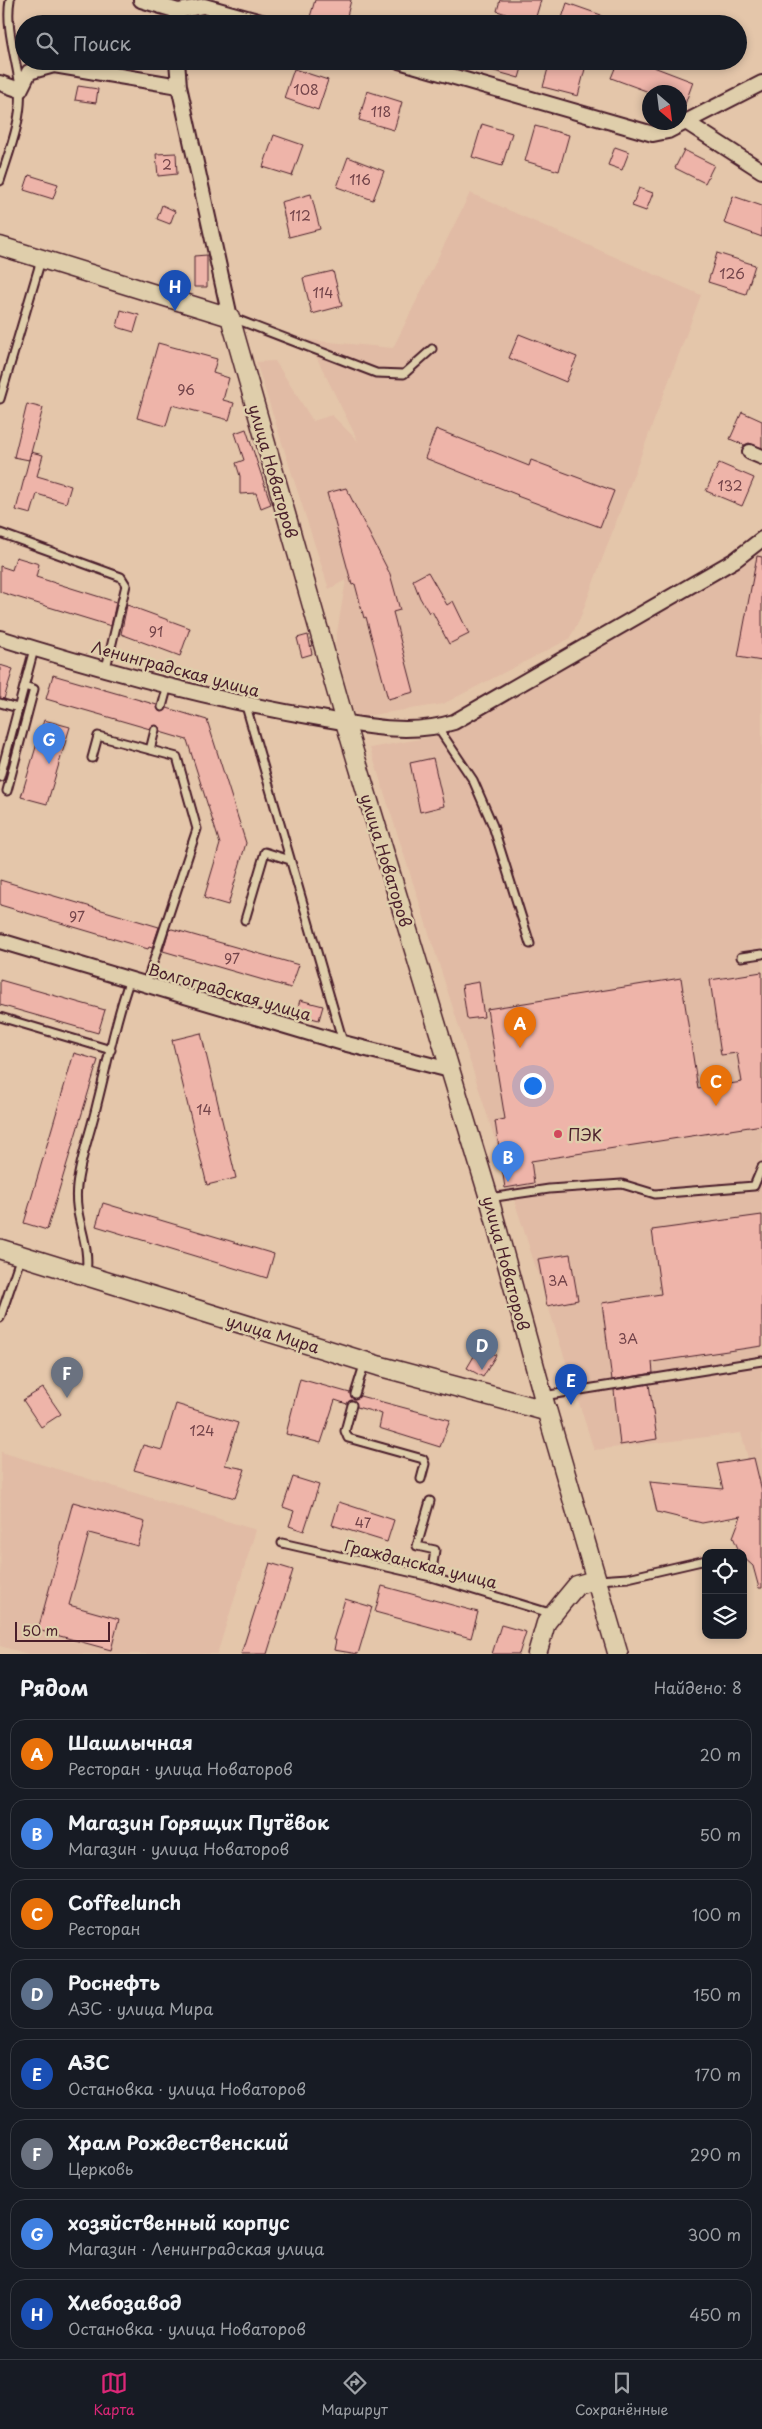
<!DOCTYPE html>
<html lang="ru">
<head>
<meta charset="utf-8">
<style>
  :root { --surface:#171b24; --page:#242831; --text:#f1f3f6; --muted:#9ea1a6; --line:#363941; --accent:#db2777 }
  body { margin:0; font-family:"Playpen Sans",sans-serif; background:var(--page); color:var(--text) }
  .controls { position:absolute; right:15px; bottom:15px; display:grid; overflow:hidden; border-radius:10px; box-shadow:0 2px 8px #0003 }
  .controls button { width:45px; height:45px; display:grid; place-items:center; padding:0; border:0; border-bottom:1px solid var(--line); background:var(--surface); color:var(--text); font:25px sans-serif }
  .compass { position:absolute; left:642px; top:85px; width:45px; height:45px; border-radius:50%; background:var(--surface); box-shadow:0 2px 8px #0003; rotate:152deg }
  .scale { position:absolute; left:15px; bottom:12px; width:95px; box-sizing:border-box; padding-left:5px; border:2px solid #4a1f2b; border-top:0; font-size:14px; line-height:18px; white-space:nowrap; color:#4a1f2b; -webkit-text-stroke:4px #dfceab; paint-order:stroke }
  .you { position:absolute; left:532px; top:1085px; width:18px; height:18px; margin:-12px; border:4px solid #fff; border-radius:50%; background:#1a73e8; box-shadow:0 0 0 8px #1a73e833 }
  .badge { display:grid; place-items:center; width:32px; height:32px; border-radius:50%; background:var(--accent); color:#fff; font-size:16px; font-weight:700 }
  .pin { position:absolute; translate:-50% -41px; filter:drop-shadow(0 1px 2px #0008) }
  .pin::after { content:''; position:absolute; top:26px; width:18px; height:15px; background:inherit; clip-path:polygon(0 0,100% 0,50% 100%) }
  .list { margin:0; padding:0; list-style:none }
  h2 { display:flex; justify-content:space-between; align-items:center; height:65px; margin:0; padding:0 20px; font-size:21px }
  h2 small { font-size:16px; font-weight:400; color:var(--muted) }
  .list li { display:grid; grid-template-columns:32px 1fr auto; gap:15px; align-items:center; box-sizing:border-box; height:70px; margin:0 10px 10px; padding:0 10px; border:1px solid var(--line); border-radius:15px }
  .list b { display:block; font-size:19px; white-space:nowrap }
  .list p { margin:0; font-size:16px; white-space:nowrap; color:var(--muted) }
  .list em { font-size:16px; font-style:normal; color:var(--muted) }
  .icon { flex:none; width:28px; height:28px; fill:none; stroke:currentColor; stroke-width:2; stroke-linecap:round; stroke-linejoin:round }
  .map { position:relative; flex:none; width:762px; height:1654px; overflow:hidden }
  .search { position:absolute; background:var(--surface); box-shadow:0 2px 8px #0003; left:15px; right:15px; top:15px; height:55px; display:flex; align-items:center; gap:12px; box-sizing:border-box; padding:0 18px; border-radius:28px; color:var(--muted); font-size:19px }
  .sheet { height:705px; background:var(--surface) }
  nav { display:flex; justify-content:space-around; align-items:center; box-sizing:border-box; height:70px; border-top:1px solid var(--line); background:var(--surface); font-size:14px; color:var(--muted) }
  nav a { display:grid; justify-items:center; gap:2px }
  nav .on { color:var(--accent) }
  .map>svg:first-child { display:block }
  .built { fill:#e1bba5 }
  .building { fill:#eeb4a9; stroke:#4a1f2b }
  .lines { fill:none; stroke-linecap:round; stroke-linejoin:round }
  .service-casing { stroke:#4a1f2b; stroke-width:11 }
  .minor-casing { stroke:#4a1f2b; stroke-width:18 }
  .tertiary-casing { stroke:#4a1f2b; stroke-width:21 }
  .secondary-casing { stroke:#4a1f2b; stroke-width:22 }
  .service { stroke:#dfceab; stroke-width:7 }
  .minor { stroke:#dfceab; stroke-width:14 }
  .tertiary { stroke:#dfceab; stroke-width:18 }
  .secondary { stroke:#dfceab; stroke-width:19 }
  .poi-dot { fill:#d1495b; stroke:#dfceab; stroke-width:2 }
  .labels { text-anchor:middle; dominant-baseline:central; stroke-width:5; stroke-linejoin:round; paint-order:stroke }
  .number-label { font-size:14px; fill:#73444a }
  .street-label { font-size:16px; fill:#4a1f2b; stroke:#dfceab }
  .poi-label { font-size:16px; fill:#4a1f2b; stroke:#dfceab; text-anchor:start }
</style>
</head>
<body>
<div class="map">
<svg width="762" height="1654" viewBox="0 0 762 1654">
  <rect width="100%" height="100%" fill="#e4c6aa"/>
  <filter id="ink" filterUnits="userSpaceOnUse"><feTurbulence type="fractalNoise" baseFrequency=".02" numOctaves="2"/><feDisplacementMap in="SourceGraphic" scale="10" xChannelSelector="R" yChannelSelector="G"/><feConvolveMatrix kernelMatrix="1 2 1 2 8 2 1 2 1" color-interpolation-filters="sRGB"/></filter>
  <g filter="url(#ink)">
    <!-- built -->
    <path class="built" d="M470,193l231,102 -122,326 -10,18 -126,65 -84,13 -5,-4 -19,-69 11,-64 -17,9 -73,-227 19,-1 38,60 19,-6 26,26 -50,-101 85,8z
      M762,547v961l-21,-75 -147,17 -224,-702 78,-14 285,-165z
      M1,1452l255,78 -39,124h-189l-28,-8z"/>
    <!-- building -->
    <path class="building" d="M315,0h36l-6,24 -35,-7z
      M500,0h41l-7,23 -37,-12z
      M567,3l34,12 -3,9h-38z
      M470,61h54l-5,17 -49,-14z
      M550,61h21l15,4 -8,31 -35,-9z
      M618,61h20l55,21 -12,33 -1,-23h-31l-38,-14z
      M294,69l34,11 -10,30 -34,-12z
      M78,86l20,3 -2,14 -21,-3z
      M367,91l35,11 -8,28 -35,-10z
      M482,124l30,9 -10,33 -30,-9z
      M535,126l34,9 -10,36 -34,-10z
      M274,135l29,10 -11,31 -29,-9z
      M615,147l14,5 -7,18 -14,-5z
      M684,150l30,15 -9,18 -30,-15z
      M176,153l1,21 -19,2 -2,-22z
      M348,157l36,14 -11,29 -36,-13z
      M29,175l29,9 -5,15 -29,-9z
      M639,188l14,5 -7,18 -14,-5z
      M311,194l9,35 -31,8 -8,-35z
      M733,196l29,10v31l-38,-14z
      M162,205l13,6 -5,13 -13,-5z
      M717,253l38,12 -9,29 -38,-12z
      M207,255v32h-13v-31z
      M333,271l9,35 -30,8 -9,-36z
      M121,310l18,5 -5,17 -17,-5z
      M519,334l58,23 -11,25 -57,-24z
      M158,343l59,16 -4,14 16,5 -6,22 11,3 -5,17 -57,-15 -6,21 -29,-8z
      M27,404l16,4 -14,52 -15,-3z
      M742,412l20,9v27l-13,-5 -5,2 -14,-6z
      M246,429l25,75 -10,4 -5,-15 -16,1v-18l-4,-13 8,-3 -9,-27z
      M436,429l93,37 2,-6 83,31 -14,36 -83,-31 1,-1 -93,-37z
      M31,452l12,3 -6,21 34,10 -5,17 -29,-9 -6,20 -15,-4z
      M719,463l35,15 -12,28 -36,-15z
      M346,488l44,86 10,36 -7,2 21,80 -26,7 -22,-82 -2,1 -9,-34 -3,1 -25,-92z
      M757,556l5,1v104l-24,-4z
      M16,557l23,7 -3,13 80,25 -5,24 -111,-34v-26l12,4z
      M428,572l19,33 6,-4 16,33 -20,10 -17,-33 -3,2 -9,-15 -7,-18z
      M127,605l63,23 -10,28 -59,-22z
      M308,635l4,19 -10,3 -5,-19z
      M0,665l13,4 -9,30 -4,-1z
      M53,675l104,30 3,7 7,-4 40,12 39,123 -18,62 -24,-7 16,-54 -33,-104 -27,-8 -3,-7 -7,4 -104,-30z
      M44,720l26,7 -23,77 -26,-7z
      M433,758l11,48 -24,6 -10,-49z
      M0,880l159,47 -7,21 -3,-1 -1,2 -148,-44z
      M172,929l127,36 -8,23 -128,-37 6,-21z
      M762,972v153l-231,36 3,22 -29,5 -10,-67 10,-2 -18,-110 194,-31 17,111 44,-7 -5,-29 -16,2 -11,-75z
      M0,980l105,30 -7,23 -98,-28z
      M479,982l5,35 -17,2 -5,-34z
      M300,1000l23,6 -4,14 -23,-6z
      M201,1033l35,145 -29,7 -35,-145z
      M74,1053l24,7 -51,170 -23,-7z
      M103,1203l171,51 -7,24 -171,-52z
      M762,1215v131l-110,16 1,11 -41,7 -10,-77 59,-9 -9,-64z
      M570,1254l8,46 -31,6 -9,-47z
      M480,1346l16,9 -13,22 -16,-9z
      M300,1379l50,14 4,6 6,-3 90,24 -10,27 -61,-19 3,-14 -25,-7 -1,-5 -3,-2 -6,4 -12,-4 -14,43 -35,-9z
      M649,1384l8,55 -37,6 -6,-55z
      M43,1388l18,26 -20,13 -18,-27z
      M176,1404l62,19 -13,42 20,4 -10,29 -101,-28 9,-25 19,5z
      M754,1458l8,33v97h-3l-6,-22 -10,-9v-4h-3l-7,-16 8,-21 -39,7 -45,-11 -7,-30 73,7 -6,-25z
      M293,1477l26,8 -15,46 -15,-5 5,-15 -11,-4z
      M73,1502l72,20 -7,24 -49,-13 -20,72 50,14 -8,31 -73,-20z
      M339,1502l55,18 -7,22 -55,-17z
      M270,1563l23,7 -26,84h-26z
      M382,1586l96,26 -7,26 -96,-26z
      M345,1599l27,8 -14,47 -24,-4 2,-10h-3z
      M501,1625l25,7 -7,22h-27z"/>
    <g class="lines">
      <defs>
        <path id="service" d="M0,181c9,-29 23,-63 20,-93 -3,-28 -15,-60 -10,-88
          M233,318l143,55 28,1 28,-25
          M0,399l41,-139
          M0,533l121,44 5,8 -20,83
          M0,703l18,5
          M246,706l97,336
          M162,707l6,-22
          M438,728l35,52 20,46 37,118
          M150,750l5,-20
          M92,758l6,-22 79,21 20,72 -51,155
          M0,777l34,-128
          M7,791l27,-102 -10,-3
          M245,920l20,-68 25,8
          M741,957l21,-3
          M0,1017l111,33
          M489,1198l60,-9 73,-5 33,10 99,-8 8,-19
          M86,1275c5,-35 -13,-56 -9,-89 3,-27 14,-55 20,-82 11,-42 18,-84 33,-125
          M0,1318l21,-62
          M355,1394l10,-32
          M543,1396l219,-35
          M352,1405l-7,26 3,7 75,21 2,5 -4,15
          M430,1501l-13,45 18,4 -4,27
          M282,1543l149,34 122,37
          M598,1580l30,-2 78,-18"/>
        <path id="minor" d="M141,0l37,11
          M178,11l26,-5 64,18
          M176,24l2,-13
          M177,61l2,25 51,231
          M399,61l254,73 15,-3 94,-48
          M0,83l20,7 9,-18 25,-7 125,21
          M686,122l76,49
          M750,452l12,5
          M0,638c105,33 212,62 320,80 45,8 90,18 134,4l281,-162 27,-21
          M0,941l343,102 107,27"/>
        <path id="tertiary" d="M0,246l230,71 115,405 144,476 58,213
          M537,1654l9,-31 16,-20 15,-18 18,-5"/>
        <path id="secondary" d="M0,1249l379,117 168,45 71,243"/>
      </defs>
      <!-- service casing -->
      <use href="#service" class="service-casing"/>
      <!-- minor casing -->
      <use href="#minor" class="minor-casing"/>
      <!-- tertiary casing -->
      <use href="#tertiary" class="tertiary-casing"/>
      <!-- secondary casing -->
      <use href="#secondary" class="secondary-casing"/>
      <!-- service -->
      <use href="#service" class="service"/>
      <!-- minor -->
      <use href="#minor" class="minor"/>
      <!-- tertiary -->
      <use href="#tertiary" class="tertiary"/>
      <!-- secondary -->
      <use href="#secondary" class="secondary"/>
    </g>
  </g>
  <!-- markers -->
  <circle class="poi-dot" cx="558" cy="1134" r="5"/>
  <g class="labels">
    <!-- number labels -->
    <g class="number-label">
      <text x="306" y="89">108</text>
      <text x="381" y="111">118</text>
      <text x="167" y="164">2</text>
      <text x="360" y="179">116</text>
      <text x="300" y="215">112</text>
      <text x="732" y="273">126</text>
      <text x="323" y="292">114</text>
      <text x="186" y="389">96</text>
      <text x="730" y="485">132</text>
      <text x="156" y="631">91</text>
      <text x="77" y="916">97</text>
      <text x="232" y="958">97</text>
      <text x="204" y="1109">14</text>
      <text x="558" y="1280">3А</text>
      <text x="628" y="1338">3А</text>
      <text x="202" y="1430">124</text>
      <text x="363" y="1522">47</text>
    </g>
    <!-- street labels -->
    <g class="street-label">
      <text transform="translate(274 471) rotate(74)">улица Новаторов</text>
      <text transform="translate(176 668) rotate(15)">Ленинградская улица</text>
      <text transform="translate(387 860) rotate(73)">улица Новаторов</text>
      <text transform="translate(230 991) rotate(16)">Волгоградская улица</text>
      <text transform="translate(507 1263) rotate(75)">улица Новаторов</text>
      <text transform="translate(273 1333) rotate(17)">улица Мира</text>
      <text transform="translate(421 1563) rotate(14)">Гражданская улица</text>
    </g>
    <!-- poi labels -->
    <g class="poi-label">
      <text x="568" y="1134">ПЭК</text>
    </g>
  </g>
</svg>
<div class="controls">
<button><svg class="icon" aria-label="locate" viewBox="0 0 24 24"><circle cx="12" cy="12" r="6"/><path d="M12 2v4M12 18v4M2 12h4M18 12h4"/></svg></button>
<button><svg class="icon" aria-label="layers" viewBox="0 0 24 24"><path d="M12 4l9 5-9 5-9-5zM3 14l9 5 9-5"/></svg></button>
</div>
<svg class="compass" viewBox="-18 -18 36 36"><path d="M0-13l5 13h-10z" fill="#e53935"/><path d="M0 13l5-13h-10z" fill="#9ea1a6"/></svg>
<div class="scale">50 m</div>
<div class="you"></div>
<div class="pin badge" style="left:520px;top:1048px;background:#e8710a">A</div>
<div class="pin badge" style="left:508px;top:1182px;background:#3f7fe0">B</div>
<div class="pin badge" style="left:716px;top:1106px;background:#e8710a">C</div>
<div class="pin badge" style="left:482px;top:1370px;background:#5c6f8a">D</div>
<div class="pin badge" style="left:571px;top:1405px;background:#1a4fb4">E</div>
<div class="pin badge" style="left:67px;top:1398px;background:#6b7280">F</div>
<div class="pin badge" style="left:49px;top:764px;background:#3f7fe0">G</div>
<div class="pin badge" style="left:175px;top:311px;background:#1a4fb4">H</div>
<div class="search"><svg class="icon" aria-label="search" viewBox="0 0 24 24"><circle cx="10" cy="10" r="6"/><path d="M15 15l6 6"/></svg>Поиск</div>
</div>
<section class="sheet">
<h2>Рядом<small>Найдено: 8</small></h2>
<ul class="list">
<li><span class="badge" style="background:#e8710a">A</span><div><b>Шашлычная</b><p>Ресторан · улица Новаторов</p></div><em>20 m</em></li>
<li><span class="badge" style="background:#3f7fe0">B</span><div><b>Магазин Горящих Путёвок</b><p>Магазин · улица Новаторов</p></div><em>50 m</em></li>
<li><span class="badge" style="background:#e8710a">C</span><div><b>Coffeelunch</b><p>Ресторан</p></div><em>100 m</em></li>
<li><span class="badge" style="background:#5c6f8a">D</span><div><b>Роснефть</b><p>АЗС · улица Мира</p></div><em>150 m</em></li>
<li><span class="badge" style="background:#1a4fb4">E</span><div><b>АЗС</b><p>Остановка · улица Новаторов</p></div><em>170 m</em></li>
<li><span class="badge" style="background:#6b7280">F</span><div><b>Храм Рождественский</b><p>Церковь</p></div><em>290 m</em></li>
<li><span class="badge" style="background:#3f7fe0">G</span><div><b>хозяйственный корпус</b><p>Магазин · Ленинградская улица</p></div><em>300 m</em></li>
<li><span class="badge" style="background:#1a4fb4">H</span><div><b>Хлебозавод</b><p>Остановка · улица Новаторов</p></div><em>450 m</em></li>
</ul>
</section>
<nav>
<a class="on"><svg class="icon" aria-label="map" viewBox="0 0 24 24"><path d="M3 6l6-2 6 2 6-2v14l-6 2-6-2-6 2zM9 4v14M15 6v14"/></svg>Карта</a>
<a><svg class="icon" aria-label="directions" viewBox="0 0 24 24"><path d="M12 3l9 9-9 9-9-9zM9 14v-3h6M13 9l2 2-2 2"/></svg>Маршрут</a>
<a><svg class="icon" aria-label="saved" viewBox="0 0 24 24"><path d="M7 4h10v16l-5-4-5 4z"/></svg>Сохранённые</a>
</nav>
</body>
</html>
